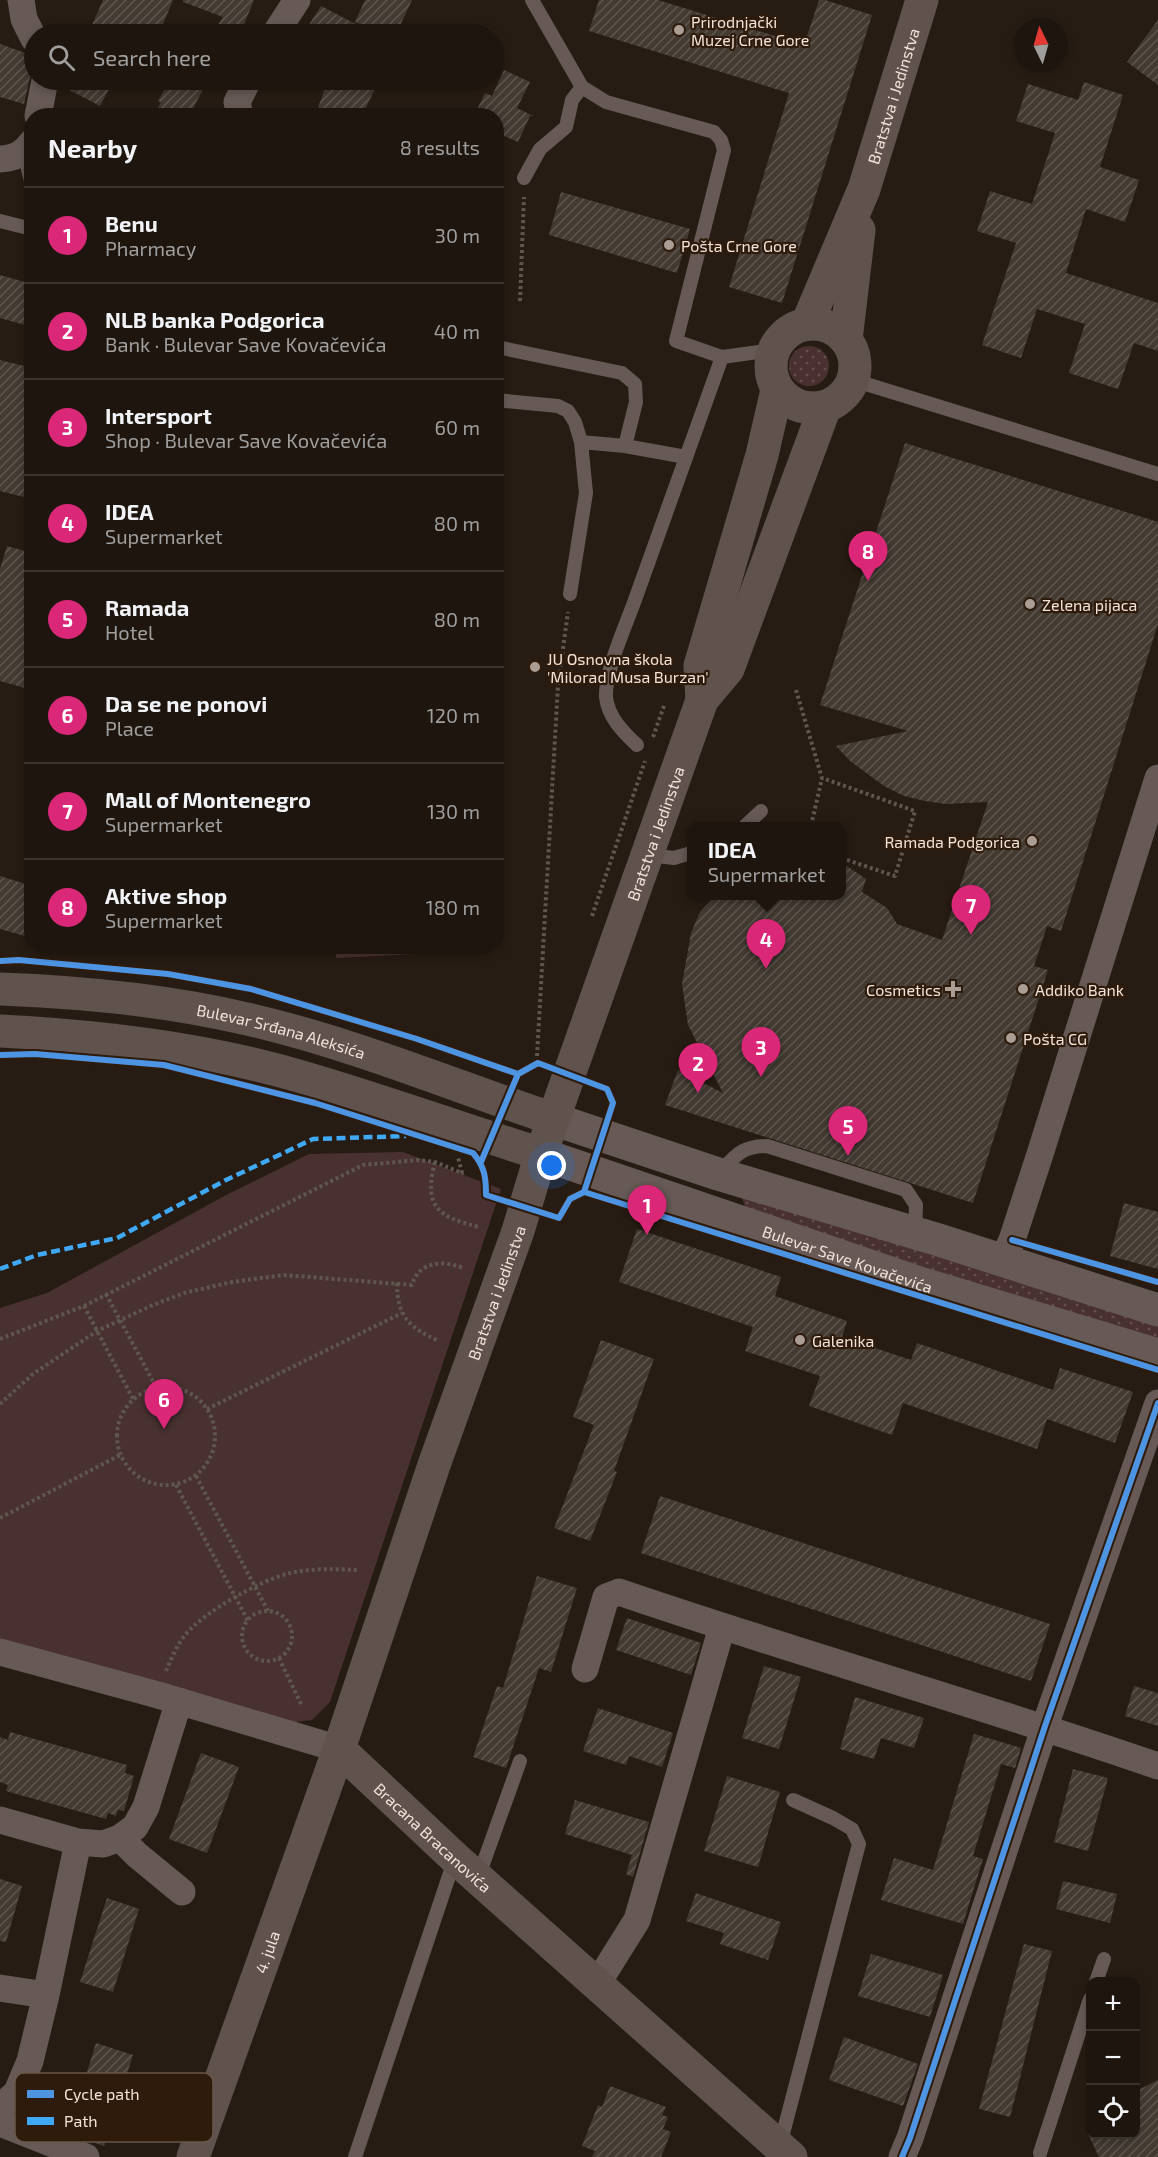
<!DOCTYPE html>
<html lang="en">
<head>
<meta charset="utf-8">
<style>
  :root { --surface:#1d150e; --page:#2a221c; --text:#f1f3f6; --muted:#a09f9e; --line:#3b342e; --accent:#db2777 }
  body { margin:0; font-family:"Exo 2",sans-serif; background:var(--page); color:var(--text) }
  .controls { position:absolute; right:18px; bottom:18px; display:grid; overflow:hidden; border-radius:12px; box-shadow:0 3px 9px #0003 }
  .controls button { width:54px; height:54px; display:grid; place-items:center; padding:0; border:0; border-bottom:2px solid var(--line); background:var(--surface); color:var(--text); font:30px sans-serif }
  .compass { position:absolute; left:1014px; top:18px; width:54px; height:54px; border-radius:50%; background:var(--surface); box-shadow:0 3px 9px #0003; rotate:355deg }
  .you { position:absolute; left:552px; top:1166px; width:21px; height:21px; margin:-15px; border:4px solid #fff; border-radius:50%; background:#1a73e8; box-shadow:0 0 0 9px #1a73e833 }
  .badge { display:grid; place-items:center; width:39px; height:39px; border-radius:50%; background:var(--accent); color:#fff; font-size:20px; font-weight:700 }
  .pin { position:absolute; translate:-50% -50px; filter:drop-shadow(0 2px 3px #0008) }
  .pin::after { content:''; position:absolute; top:32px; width:21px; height:18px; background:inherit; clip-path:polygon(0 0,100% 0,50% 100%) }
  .popup { position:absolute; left:687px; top:822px; width:159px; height:78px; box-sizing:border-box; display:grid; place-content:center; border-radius:12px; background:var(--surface); filter:drop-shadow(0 2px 4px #0005); font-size:20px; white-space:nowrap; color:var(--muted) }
  .popup b { font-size:22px; color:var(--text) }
  .popup::after { content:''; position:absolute; left:50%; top:100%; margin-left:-12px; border:12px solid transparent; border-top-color:var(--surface) }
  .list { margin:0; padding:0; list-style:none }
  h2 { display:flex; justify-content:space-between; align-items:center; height:78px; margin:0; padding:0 24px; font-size:26px }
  h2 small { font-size:20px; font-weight:400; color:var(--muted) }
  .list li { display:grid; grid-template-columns:39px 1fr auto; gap:18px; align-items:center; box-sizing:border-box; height:96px; padding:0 24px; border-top:2px solid var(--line) }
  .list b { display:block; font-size:22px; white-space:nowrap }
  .list p { margin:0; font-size:20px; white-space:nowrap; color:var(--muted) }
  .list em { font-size:20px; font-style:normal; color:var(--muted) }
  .icon { flex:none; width:33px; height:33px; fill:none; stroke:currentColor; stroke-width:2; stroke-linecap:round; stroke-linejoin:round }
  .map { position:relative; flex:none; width:1158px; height:2157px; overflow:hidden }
  .search { position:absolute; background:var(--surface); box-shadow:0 3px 9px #0003; left:24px; top:24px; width:480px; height:66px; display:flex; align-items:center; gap:15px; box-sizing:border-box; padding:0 21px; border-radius:33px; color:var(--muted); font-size:22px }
  .panel { position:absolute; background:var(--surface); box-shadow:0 3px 9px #0003; left:24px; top:108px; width:480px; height:846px; border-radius:24px }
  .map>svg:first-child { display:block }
  .grass { fill:url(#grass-dots) }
  .green { fill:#4a3131 }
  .building { fill:url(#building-hatch) }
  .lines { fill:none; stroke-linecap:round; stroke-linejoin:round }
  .path { stroke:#5f5650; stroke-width:4; stroke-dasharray:3 3; stroke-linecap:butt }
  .service { stroke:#675a56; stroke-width:14 }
  .minor { stroke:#675a56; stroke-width:27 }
  .tertiary { stroke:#675a56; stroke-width:33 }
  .secondary { stroke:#60534d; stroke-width:33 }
  .quiet { stroke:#3fa9f5; stroke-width:4.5; stroke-dasharray:9 4.5; stroke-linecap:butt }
  .cycleway-casing { stroke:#2f1b0b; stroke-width:10 }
  .cycleway { stroke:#4d94e3; stroke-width:6 }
  .poi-dot { fill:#aa9d94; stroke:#2f1b0b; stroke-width:2 }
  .labels { text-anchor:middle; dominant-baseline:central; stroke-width:4.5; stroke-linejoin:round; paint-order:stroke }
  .poi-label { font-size:16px; fill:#f1e3d9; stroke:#2f1b0b; text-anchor:start }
  .street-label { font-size:16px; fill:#f1e3d9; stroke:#2f1b0b }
  .key { fill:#2f1b0b; stroke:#695749; stroke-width:1.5 }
  .key-label { font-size:16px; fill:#f1e3d9 }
</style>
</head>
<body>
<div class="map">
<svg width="1158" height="2157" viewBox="0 0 1158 2157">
  <defs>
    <pattern id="grass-dots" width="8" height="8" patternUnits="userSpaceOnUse" patternTransform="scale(1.5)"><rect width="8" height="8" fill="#4a3131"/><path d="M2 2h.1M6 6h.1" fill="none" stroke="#654f4e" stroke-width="1.8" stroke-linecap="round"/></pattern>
    <pattern id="building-hatch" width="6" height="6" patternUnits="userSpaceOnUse" patternTransform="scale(1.5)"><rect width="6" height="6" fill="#433b32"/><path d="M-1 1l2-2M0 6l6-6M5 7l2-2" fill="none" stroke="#5f574f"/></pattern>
  </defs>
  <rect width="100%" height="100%" fill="#271c13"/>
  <!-- grass -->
  <path class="grass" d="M789 366a20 20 0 1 1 40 0a20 20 0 1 1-40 0Z
    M740,1192l418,133v16l-411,-128z"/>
  <!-- green -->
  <path class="green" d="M336,947h78v7l-78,4z
    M403,1152l98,37 -171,513 -18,18 -32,4 -280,-80v-336l47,-15 181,-99 81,-40z"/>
  <!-- building -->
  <path class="building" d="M103,0h70l-14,34h-44l-23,-9z
    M183,0h71l-14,34h-28l11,-17 -40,-15z
    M365,0h47l-16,34h-11l-30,-12z
    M599,0h59l146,45 15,-45h6l47,15 -90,288 -53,-16 60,-194 -200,-62z
    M321,6l54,28h-72z
    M1158,20v65l-31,-23z
    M0,44l34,12v13l-4,8 -6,27 -24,-7z
    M504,70l26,12 -13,26 16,8h-3l-12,26 -14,-6 -8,17v-37h-22l11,-23 7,3z
    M60,80h54l-14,26 -40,-21z
    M170,80h38l-19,36h-35l7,-14 -3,-1z
    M328,80h51l-17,36h-47z
    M1084,82l39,13 -23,72 39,13 -14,42 -39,-13 -20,64 92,30v48l-24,-8 -16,46 -49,-16 16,-49 -48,-15 -16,49 -39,-13 34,-102 -39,-12 13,-40 42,13 23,-71 -39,-12 12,-37 50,16z
    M561,192l129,37 -13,44 -128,-38z
    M0,275l32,9v43l-32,-9z
    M0,360l32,8v131l-32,-8z
    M905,443l253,79v102l-97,307 -14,-5 -13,40 14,4 -75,233 -308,-98 13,-35 45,23 -35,-68 -6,-41 9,-51 9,-21 15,-16h126v-34l25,17 -4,13 25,16 10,16 45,16 46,-138 -42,2 -21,-3 -21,-5 -20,-10 -34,-25 -14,-15 72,-15 -88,-26z
    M7,546l25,7v137l-32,-9v-112z
    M0,876l32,10v52l-32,-9z
    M1124,1203l34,9v57l-48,-13z
    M637,1229l144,48 -6,19 72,25 -5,16 69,23 6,-17 136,47 7,-22 73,24 -18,51 -68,-24 -10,30 -134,-46 -11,32 -83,-29 11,-30 -75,-25 8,-24 -134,-45z
    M601,1340l53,19 -40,112 3,1 -27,69 -36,-13 40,-103 -21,-8z
    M660,1496l390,128 -19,57 -390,-128z
    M537,1576l40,12 -26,84 -12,-4 -33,100 -33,-11 24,-71 6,2z
    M627,1618l74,25 -10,32 -75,-25z
    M764,1666l37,11 -22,72 -37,-11z
    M1134,1686l24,7v33l-33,-10z
    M855,1697l69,21 -10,30 -33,-10 -7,21 -34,-10z
    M598,1708l75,25 -11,34 -33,-11 -3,9 -43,-14z
    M10,1732l117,33 -2,8 9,3 -10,35 -6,-1 -2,6 -8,-3 -2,6 -100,-28 2,-6 -8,-3v-45l8,3z
    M974,1734l47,14 -6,20 -14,-4 -28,92 10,3 -20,65 -82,-24 13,-42 39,12z
    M201,1753l38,14 -32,86 -38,-14z
    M1073,1769l35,9 -20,73 -34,-9z
    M727,1776l53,16 -22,75 -54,-16z
    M575,1800l74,22 -16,55 -7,-3 6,-19 -67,-21z
    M0,1879l22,7 -16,56 -6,-1z
    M1063,1881l54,13 -7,29 -54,-14z
    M696,1893l85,29 -13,38 -48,-16 4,-11 -38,-12z
    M107,1898l32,11 -26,83 -33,-10z
    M1024,1944l28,7 -42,166 -31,-8z
    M871,1954l72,21 -13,42 -72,-21z
    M844,2037l74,27 -15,42 -74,-26z
    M96,2043l37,12 -29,91 -36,-13z
    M1158,2080v77h-59l-11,-23h48v-43z
    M610,2086l56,21 -4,8 6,2 -5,12 8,3 -10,25h-69l3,-6 -13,-5 16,-41 4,2z"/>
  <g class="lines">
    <!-- path -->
    <path class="path" d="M520,301l4,-104
      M796,690l26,88 93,33 -20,65 -54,-18
      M653,737l12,-34
      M811,826l11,-48
      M592,916l53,-155
      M537,1056l21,-371 10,-73
      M435,1162c-12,45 3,55 44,65
      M397,1283c0,34 13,45 42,58
      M106,1294l50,93
      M84,1306l279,-141 56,-5 16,2 27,11 -4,-16
      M0,1339l84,-33 49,93
      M117 1436a49 49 0 1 1 98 0a49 49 0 1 1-98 0Z
      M0,1404l33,-30 64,-43 56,-26 31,-12 48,-11 52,-7 128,10c7,-24 31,-25 51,-17
      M207,1409l195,-96
      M196,1476l72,135
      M176,1485l72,136
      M0,1518l120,-63
      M242 1636a25 25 0 1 1 50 0a25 25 0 1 1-50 0Z
      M279,1658l22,46
      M166,1671c5,-12 12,-28 20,-37 19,-23 75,-54 104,-61 23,-5 46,-4 69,-3"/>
    <!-- service -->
    <path class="service" d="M532,0l50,87 24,15 108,30 7,8 3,10 -48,191 46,16
      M24,153l8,32
      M524,178l16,-29 26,-22 6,-27 10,-13
      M0,221l32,8
      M497,347l125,26 13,11 1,18 -11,44
      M853,380l305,94
      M496,400l62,6 10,5 7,11 6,20 5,51 -16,101
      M581,442l44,4 61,11
      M637,745c-14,-13 -29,-28 -31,-48 -1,-27 21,-74 30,-100 29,-80 58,-160 86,-240l51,-7
      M745,826l16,-15
      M648,855l26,3 17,-5
      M719,1173c17,-18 23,-27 48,-27l139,44 10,15 -1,28
      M478,1878l42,-117
      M1096,1982l8,-23
      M780,2145l79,-301 -7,-15 -19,-11 -40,-18
      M1040,2153l50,-154
      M355,2157l100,-299"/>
    <!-- minor -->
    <path class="minor" d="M21,0l3,19 10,20
      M275,34l22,-34
      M38,116l7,-36
      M240,116l-3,-14 11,-22
      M0,159c15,-1 23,-5 32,-17
      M1002,1261l10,-21 29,-89 117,-373
      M0,1652l158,43 181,54
      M585,1669l21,-72 13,-5c178,61 360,112 539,174
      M0,1820l78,22 25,2 17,-6 15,-11 11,-20 33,-106
      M120,1838l17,17 45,37
      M597,1984l40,-64 85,-293
      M0,1988l46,7
      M0,2108l17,-16 13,-31 16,-66 32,-153
      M0,2123l86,34
      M902,2157l8,-19 135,-412 113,-323"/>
    <!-- tertiary -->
    <g class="tertiary">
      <path d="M553,1119l165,55 221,66 219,70"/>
      <path id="s1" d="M541,1154l382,130 235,71"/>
    </g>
    <!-- secondary -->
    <g class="secondary">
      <circle cx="813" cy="366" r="42"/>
      <path id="s2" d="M807,324l57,-135 58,-189"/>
      <path d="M846,340l13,-110"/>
      <path d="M702,700l-2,-34 62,-211 15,-65"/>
      <path id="s3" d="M0,989c83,3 166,11 247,30 105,24 205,66 306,100"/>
      <path d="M0,1031c102,5 204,17 302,46 80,23 159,52 239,77"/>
      <path id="s4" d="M339,1749l116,109 336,299"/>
      <path id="s5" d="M193,2157l146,-408 95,-284 84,-234 23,-77 161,-454 26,-31 97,-262"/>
    </g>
    <!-- quiet -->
    <path class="quiet" d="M0,1269l37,-14 80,-17 109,-58 87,-41 93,-3"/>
    <defs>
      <path id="cycleway" d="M0,961l19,-1 149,14 83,15 166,50 101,35 20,-11 69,26 6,14 -29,89
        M0,1055l35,-1 129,11 151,38 158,50c12,14 13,25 13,42l73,23 11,-19 14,-7 574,178
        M481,1162l37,-88
        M1012,1240l146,42
        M902,2157l8,-19 135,-412 113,-323"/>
    </defs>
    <!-- cycleway casing -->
    <use href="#cycleway" class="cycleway-casing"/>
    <!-- cycleway -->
    <use href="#cycleway" class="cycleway"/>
  </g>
  <!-- markers -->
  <g class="poi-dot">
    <circle cx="679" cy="30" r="6"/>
    <circle cx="669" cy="245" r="6"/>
    <circle cx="1030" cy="604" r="6"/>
    <circle cx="535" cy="667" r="6"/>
    <circle cx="1032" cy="841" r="6"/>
    <path d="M950 980h6v6h6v6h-6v6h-6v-6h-6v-6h6z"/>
    <circle cx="1023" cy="989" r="6"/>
    <circle cx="1011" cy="1038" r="6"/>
    <circle cx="800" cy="1340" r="6"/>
  </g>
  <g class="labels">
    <!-- poi labels -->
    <g class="poi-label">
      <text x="691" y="21">Prirodnjački<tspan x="691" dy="18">Muzej Crne Gore</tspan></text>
      <text x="681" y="245">Pošta Crne Gore</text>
      <text x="1042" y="604">Zelena pijaca</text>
      <text x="547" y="658">JU Osnovna škola<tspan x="547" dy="18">'Milorad Musa Burzan'</tspan></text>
      <text x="1020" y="841" text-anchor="end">Ramada Podgorica</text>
      <text x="941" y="989" text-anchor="end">Cosmetics</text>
      <text x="1035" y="989">Addiko Bank</text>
      <text x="1023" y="1038">Pošta CG</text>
      <text x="812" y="1340">Galenika</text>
    </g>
    <!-- street labels -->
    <g class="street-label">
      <text stroke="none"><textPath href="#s2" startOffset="244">Bratstva i Jedinstva</textPath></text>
      <text stroke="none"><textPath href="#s5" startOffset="1402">Bratstva i Jedinstva</textPath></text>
      <text stroke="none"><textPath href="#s3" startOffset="285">Bulevar Srđana Aleksića</textPath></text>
      <text stroke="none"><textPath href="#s1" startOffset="324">Bulevar Save Kovačevića</textPath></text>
      <text stroke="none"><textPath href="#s5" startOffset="916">Bratstva i Jedinstva</textPath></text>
      <text stroke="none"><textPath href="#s4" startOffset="129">Bracana Bracanovića</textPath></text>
      <text stroke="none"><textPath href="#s5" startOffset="218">4. jula</textPath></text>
    </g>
  </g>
  <!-- legend -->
  <rect x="15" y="2073" width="198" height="69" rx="9" class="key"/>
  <rect x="27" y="2090" width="27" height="8" fill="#4d94e3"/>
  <rect x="27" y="2117" width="27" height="8" fill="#3fa9f5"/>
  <g class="key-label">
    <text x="64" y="2100">Cycle path</text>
    <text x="64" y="2127">Path</text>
  </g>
</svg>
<div class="controls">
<button>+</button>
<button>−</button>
<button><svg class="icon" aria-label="locate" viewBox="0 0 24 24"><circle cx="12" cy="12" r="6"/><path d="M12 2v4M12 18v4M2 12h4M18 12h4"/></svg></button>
</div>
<svg class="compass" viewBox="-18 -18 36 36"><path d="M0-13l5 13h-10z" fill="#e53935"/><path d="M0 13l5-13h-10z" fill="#a09f9e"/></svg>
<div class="you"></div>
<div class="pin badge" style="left:647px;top:1235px">1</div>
<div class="pin badge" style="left:698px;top:1093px">2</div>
<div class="pin badge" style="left:761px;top:1077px">3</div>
<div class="pin badge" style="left:766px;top:969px">4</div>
<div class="popup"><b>IDEA</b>Supermarket</div>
<div class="pin badge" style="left:848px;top:1156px">5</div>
<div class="pin badge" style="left:164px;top:1429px">6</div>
<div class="pin badge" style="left:971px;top:935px">7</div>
<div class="pin badge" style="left:868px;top:581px">8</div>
<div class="search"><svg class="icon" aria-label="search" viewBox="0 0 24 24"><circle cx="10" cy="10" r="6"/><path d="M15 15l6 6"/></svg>Search here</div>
<section class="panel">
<h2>Nearby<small>8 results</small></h2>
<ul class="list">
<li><span class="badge">1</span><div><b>Benu</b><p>Pharmacy</p></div><em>30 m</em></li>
<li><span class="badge">2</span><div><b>NLB banka Podgorica</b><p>Bank · Bulevar Save Kovačevića</p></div><em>40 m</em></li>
<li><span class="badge">3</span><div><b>Intersport</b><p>Shop · Bulevar Save Kovačevića</p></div><em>60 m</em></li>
<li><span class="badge">4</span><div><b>IDEA</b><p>Supermarket</p></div><em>80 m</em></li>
<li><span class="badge">5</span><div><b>Ramada</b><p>Hotel</p></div><em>80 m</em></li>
<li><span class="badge">6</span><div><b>Da se ne ponovi</b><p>Place</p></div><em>120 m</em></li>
<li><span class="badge">7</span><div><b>Mall of Montenegro</b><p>Supermarket</p></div><em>130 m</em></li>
<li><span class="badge">8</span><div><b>Aktive shop</b><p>Supermarket</p></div><em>180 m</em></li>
</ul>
</section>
</div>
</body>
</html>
